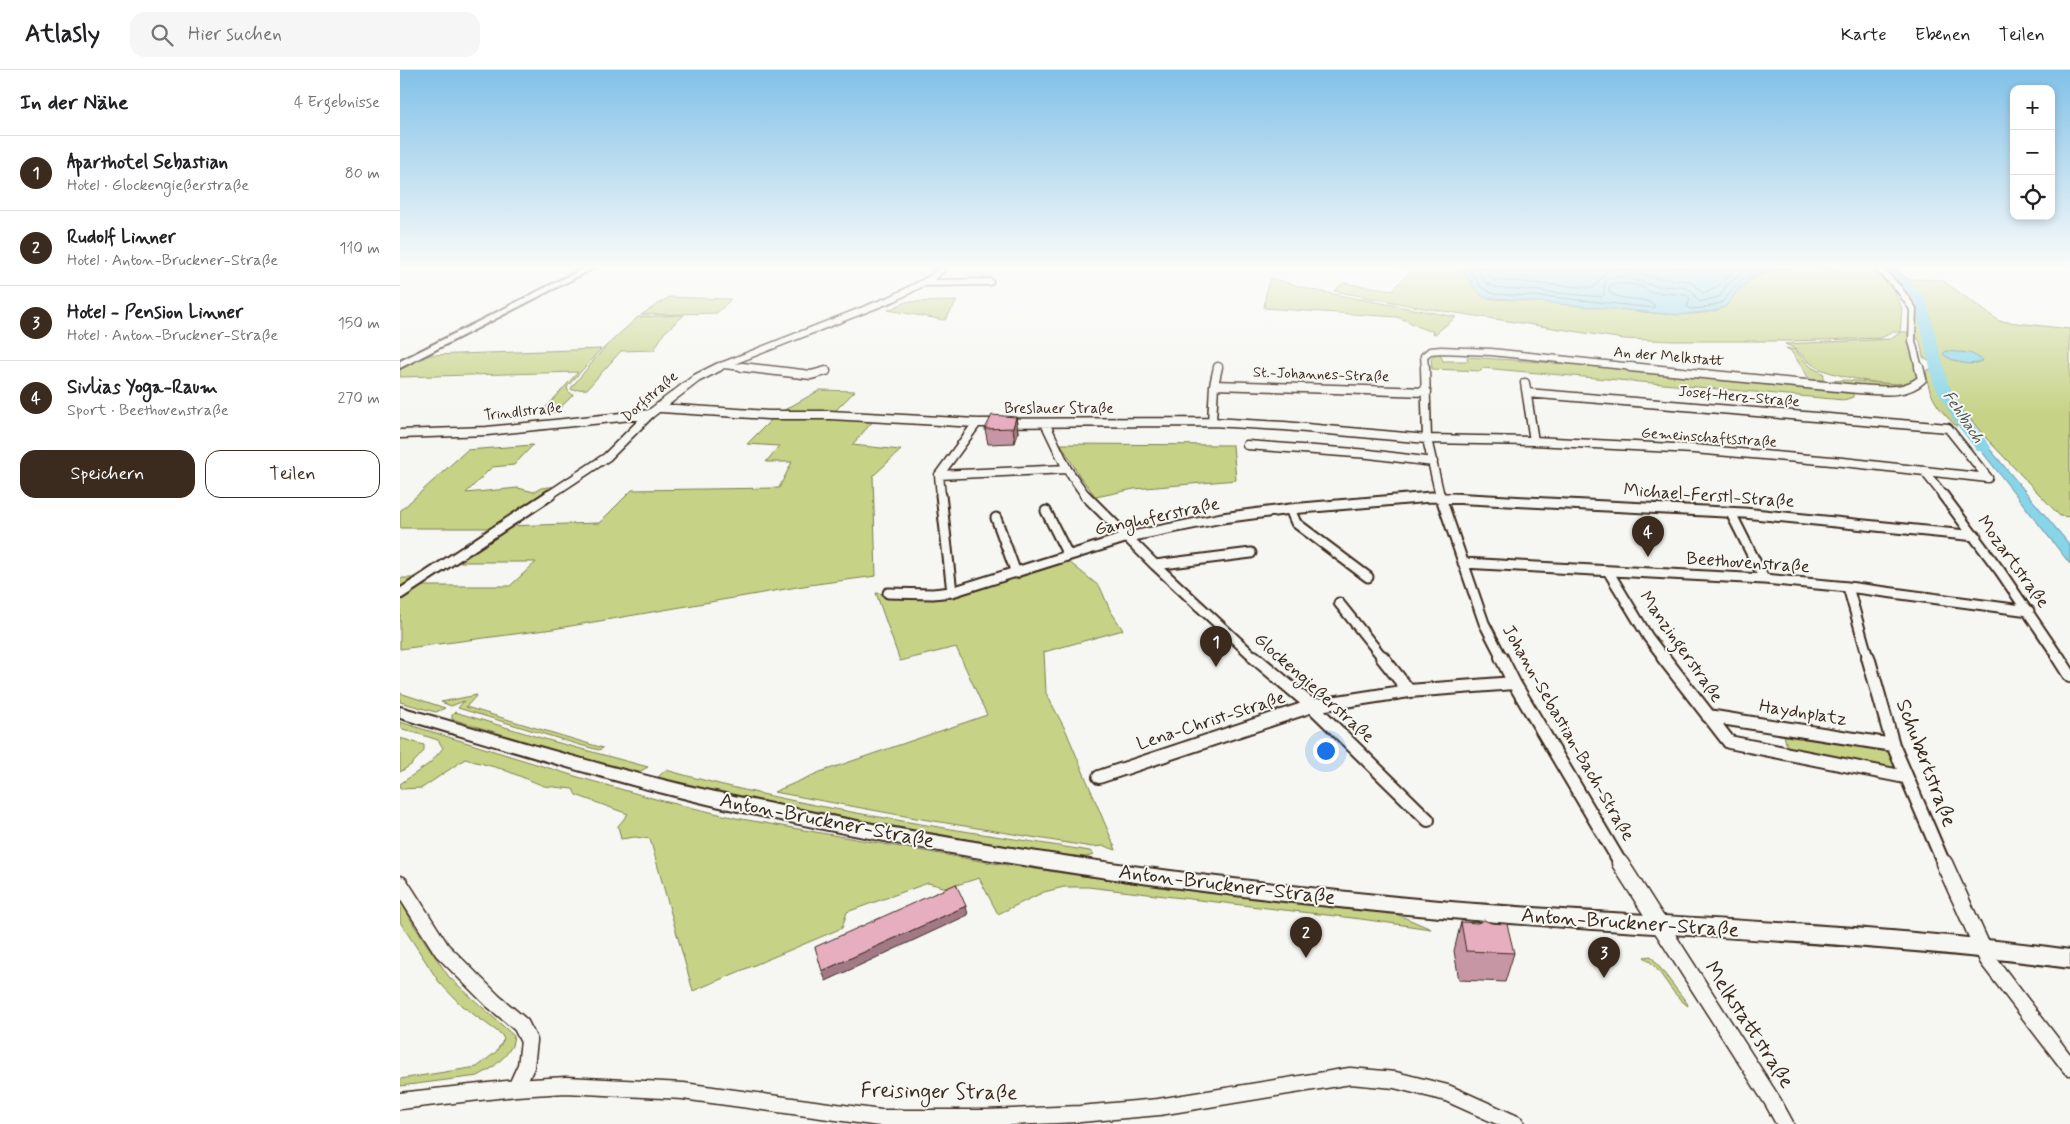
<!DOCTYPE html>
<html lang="de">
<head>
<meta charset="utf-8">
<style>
  :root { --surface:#fff; --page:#f6f6f6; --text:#202124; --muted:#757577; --line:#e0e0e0; --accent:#3b2a1e }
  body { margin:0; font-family:Mynerve,sans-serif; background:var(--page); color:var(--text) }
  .controls { position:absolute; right:15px; top:15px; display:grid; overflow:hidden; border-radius:10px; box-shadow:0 2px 8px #0003 }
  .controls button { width:45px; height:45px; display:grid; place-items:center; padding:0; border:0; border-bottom:1px solid var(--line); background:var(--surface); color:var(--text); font:25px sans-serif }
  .you { position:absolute; left:925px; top:680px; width:18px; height:18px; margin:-12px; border:4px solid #fff; border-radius:50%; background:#1a73e8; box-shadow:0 0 0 8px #1a73e833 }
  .badge { display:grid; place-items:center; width:32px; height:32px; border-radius:50%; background:var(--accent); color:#fff; font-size:16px; font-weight:700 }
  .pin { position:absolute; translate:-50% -41px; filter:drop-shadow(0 1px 2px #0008) }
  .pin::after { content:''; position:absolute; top:26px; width:18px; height:15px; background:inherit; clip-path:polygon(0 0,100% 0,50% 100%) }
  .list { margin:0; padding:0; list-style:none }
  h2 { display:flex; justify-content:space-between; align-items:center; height:65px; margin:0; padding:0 20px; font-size:21px }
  h2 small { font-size:16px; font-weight:400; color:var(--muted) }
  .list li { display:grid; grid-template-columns:32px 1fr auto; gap:15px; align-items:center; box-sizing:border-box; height:75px; padding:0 20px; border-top:1px solid var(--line) }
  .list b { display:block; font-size:19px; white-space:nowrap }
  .list p { margin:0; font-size:16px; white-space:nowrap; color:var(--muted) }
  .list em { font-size:16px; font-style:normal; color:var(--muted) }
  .actions { display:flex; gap:10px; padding:15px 20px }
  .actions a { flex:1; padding:11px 0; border:1px solid var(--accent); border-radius:15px; text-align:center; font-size:18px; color:var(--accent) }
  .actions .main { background:var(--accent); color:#fff }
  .icon { flex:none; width:28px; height:28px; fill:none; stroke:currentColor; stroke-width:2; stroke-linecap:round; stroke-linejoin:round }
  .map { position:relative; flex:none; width:1670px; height:1054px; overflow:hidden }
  header { display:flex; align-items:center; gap:30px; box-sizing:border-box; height:70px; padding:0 25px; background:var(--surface); border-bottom:1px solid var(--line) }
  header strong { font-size:24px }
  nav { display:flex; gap:28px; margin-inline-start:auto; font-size:18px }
  .search { width:350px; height:45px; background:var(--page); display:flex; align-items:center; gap:12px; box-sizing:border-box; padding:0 18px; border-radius:15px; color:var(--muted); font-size:19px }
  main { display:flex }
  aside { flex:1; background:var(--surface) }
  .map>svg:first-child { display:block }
  .green { fill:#c6d286; stroke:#807e52 }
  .water { fill:#88d4e8; stroke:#699097 }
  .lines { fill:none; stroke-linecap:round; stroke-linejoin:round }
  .shore { stroke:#5a6e6f; stroke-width:1 }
  .river { fill:#88d4e8; fill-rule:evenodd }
  .street-far4-casing { stroke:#3b2a1e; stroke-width:9 }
  .street-far3-casing { stroke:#3b2a1e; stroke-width:11 }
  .street-far2-casing { stroke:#3b2a1e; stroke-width:13 }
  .street-far1-casing { stroke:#3b2a1e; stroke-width:16 }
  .street-casing { stroke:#3b2a1e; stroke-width:19 }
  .secondary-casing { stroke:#3b2a1e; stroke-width:4 }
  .street-far4 { stroke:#f6f6f2; stroke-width:6 }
  .street-far3 { stroke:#f6f6f2; stroke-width:8 }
  .street-far2 { stroke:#f6f6f2; stroke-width:9 }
  .street-far1 { stroke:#f6f6f2; stroke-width:12 }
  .street { stroke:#f6f6f2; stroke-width:16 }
  .secondary { fill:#f6f6f2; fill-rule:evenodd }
  .wall { fill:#c796a4; stroke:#3b2a1e }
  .shaded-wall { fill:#a27a86; stroke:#3b2a1e }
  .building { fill:#e7aebf; stroke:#3b2a1e }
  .labels { text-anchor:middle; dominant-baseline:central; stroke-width:4; stroke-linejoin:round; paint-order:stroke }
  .far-street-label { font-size:15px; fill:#3b2a1e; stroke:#f6f6f2 }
  .far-water-label { font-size:16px; font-style:italic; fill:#4e5450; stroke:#f6f6f2 }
  .street-label { font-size:18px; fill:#3b2a1e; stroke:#f6f6f2 }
  .near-street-label { font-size:21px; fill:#3b2a1e; stroke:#f6f6f2 }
</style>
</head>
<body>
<header>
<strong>Atlasly</strong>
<div class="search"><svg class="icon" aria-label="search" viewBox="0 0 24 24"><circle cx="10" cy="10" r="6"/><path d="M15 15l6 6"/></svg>Hier suchen</div>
<nav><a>Karte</a><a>Ebenen</a><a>Teilen</a></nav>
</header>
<main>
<aside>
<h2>In der Nähe<small>4 Ergebnisse</small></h2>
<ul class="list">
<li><span class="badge">1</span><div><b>Aparthotel Sebastian</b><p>Hotel · Glockengießerstraße</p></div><em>80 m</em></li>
<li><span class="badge">2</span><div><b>Rudolf Linner</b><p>Hotel · Anton-Bruckner-Straße</p></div><em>110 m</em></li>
<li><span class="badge">3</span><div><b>Hotel - Pension Linner</b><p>Hotel · Anton-Bruckner-Straße</p></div><em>150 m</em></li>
<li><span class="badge">4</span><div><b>Sivlias Yoga-Raum</b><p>Sport · Beethovenstraße</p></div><em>270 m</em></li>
</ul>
<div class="actions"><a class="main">Speichern</a><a>Teilen</a></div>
</aside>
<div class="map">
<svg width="1670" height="1054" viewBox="0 0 1670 1054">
  <rect width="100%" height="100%" fill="#f6f6f2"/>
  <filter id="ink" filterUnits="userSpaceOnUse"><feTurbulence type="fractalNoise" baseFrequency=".02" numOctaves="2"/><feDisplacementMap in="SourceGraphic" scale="10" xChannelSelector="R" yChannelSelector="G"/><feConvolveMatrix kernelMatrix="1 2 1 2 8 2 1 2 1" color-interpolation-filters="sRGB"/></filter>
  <g filter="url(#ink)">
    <!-- green -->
    <path class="green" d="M999,197h62c11,12 14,28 32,32 43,0 94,5 137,11 27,4 56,7 84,1 13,-3 14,-10 22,-19 14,-16 33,-21 54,-24l105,-1 12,12 35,1 57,41 71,8v188l-10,-1 -73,-77 -16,-19 -2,3 -13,3c-18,-17 -28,-31 -30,-55l6,-3 -2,-6 -7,-5 -3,-15 -6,-9 2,-24 -10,-15h-11l7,14 -2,24h-7l-12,6 -91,3h-116l-50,-2 -200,-31 -90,-17 9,-8 49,7 20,-20z
      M871,208l41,12 144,27 -21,17 -3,-1 1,-2c-14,-1 -23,-11 -37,-14l-132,-9 3,-21z
      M269,227l62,2 -14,14 -76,2z
      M557,231l-12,19 -57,-10 18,-8z
      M284,245l-20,18 -10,17 -33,1 -34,38 -15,1 -1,-2 33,-40 34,-31z
      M1501,262h8c-1,12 12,36 7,46 -8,15 -87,-3 -100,-11 -13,-8 -15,-17 -31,-23l106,-5z
      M1386,278l9,2 16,17 13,7 -1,6h-13l-19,-29z
      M201,279l-34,38 1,4 5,4 -17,17 -15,1 37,-41 -178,5v-10l14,-7 16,-5z
      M1036,284h4l3,7h25l-1,-4 148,10 238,25v5l-9,3 -362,-32 -1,3 -49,-2 -1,-11z
      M1445,310l48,4 6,2 -17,2 -64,-6z
      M420,320l35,1 -22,22h-54z
      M374,347l100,3 -22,25 49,5 -28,26 3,100 -67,9 -256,44 -153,20v-50l18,-13h92l26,-24h-84l55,-36 92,-3 33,-33 147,-2 13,-26h-26l13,-16 -32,-2z
      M661,374l172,1 3,35 -102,9 -38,8 -17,-22z
      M133,375l-19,20 -22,2 -26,26 52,-5 16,4 7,-4 17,-2 -158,104v-12h12l29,-17 47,-33h-88v-17l67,-61z
      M668,491l32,26 10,23 13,20 -79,22 2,41 20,38 50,119 -12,-4 -12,1 -176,-29 -142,-26 46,-20 167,-57 -31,-68 -56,14 -24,-68 44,6 36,-2z
      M0,623l45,15 -9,4 -4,-1 -32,-9z
      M77,625l-11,12 137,41 -4,2 -19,-5 -122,-37 6,-7 -13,5 -10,-4z
      M55,642l93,28 100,27 -9,5 -79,-20 -108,-33v-4z
      M0,652l178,55 81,23 77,18 250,44 188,27 220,24 37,16 -70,-10 -273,-32h-24l-20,5 -46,22 -19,-36 -32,10 -19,-5 -81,29 -5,16 -149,63 -43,-152 -15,-2 -14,2 -3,-13 10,-12 -52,-19 -3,-6 -29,-3 -42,-17 -37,-10 -43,29 -22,1v-5l30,-21 13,-15 -5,-8 -38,-12z
      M1383,661l106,19 6,16 -2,3 -105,-18z
      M0,668l24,7v6l-13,14 -11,7z
      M266,700c138,39 282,58 424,81l4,4 -8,2 -21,-2c-136,-21 -272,-45 -407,-78z
      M0,830l15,27 34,50 65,59 -2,10 -7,10 -13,12 -14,8 -78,10v-7l77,-12 19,-15 8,-13 -3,-5 -39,-28 -23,-24 -39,-60z
      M1251,886l36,47 1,3c-19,-13 -25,-36 -44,-49z"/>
    <!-- water -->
    <path class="water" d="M1061,197h377l-12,2 -32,-2 -25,4 -14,5 -11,9 -9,8 -3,6 -7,8 -11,4 -35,4 -195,-18 -9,-8z
      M1546,281l24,2 13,7c-10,8 -31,2 -40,-6z
      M1569,354l101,121v19l-109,-139z"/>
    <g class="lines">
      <!-- shore -->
      <path class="shore" d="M1068,197l13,20 12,7 59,3 102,11v-3c-12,-9 -29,-3 -44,-12l-1,-5 3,-4c12,-1 29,-1 38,8l36,3 4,4 -3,8 3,2 12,-1 19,-5 21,-23 24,-13
        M1076,197l8,14 10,6 107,10 3,-2v-10l3,-6 13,-2 36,9 26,1 9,3 8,12 20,-5 8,-12 22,-18
        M1084,197l5,9 5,4 99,8 14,-17 19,-2 30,9 34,3 14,13 13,-7 20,-20"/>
      <!-- river -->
      <path class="river" d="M1481,197h13l32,32 22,85 21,35 22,28 -2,4h-12l-23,-30 -20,-37 -20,-84z"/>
      <defs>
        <path id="street-far4" d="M1477,197l22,22 14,20 -1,32 7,27
          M526,213l64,-1
          M323,295l30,3
          M316,298l178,-70 38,-20 12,-11
          M1025,298l-1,-12 6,-5 11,-1 50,2 152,16"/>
        <path id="street-far3" d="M342,297l69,8 15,-4
          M1025,297l2,72 13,57
          M1230,297l228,22c22,1 47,6 64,-10l-3,-12
          M1125,313l9,58
          M814,315l213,7
          M1127,323l421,35 40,50
          M261,338l107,7h62l147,8 235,-1 72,4 143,13 107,2 160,8 149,13 145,16
          M812,352l2,-37 4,-18
          M645,353l22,46 19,27
          M0,364l87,-3 163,-17
          M847,375l122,9 64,8
          M1524,401l20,25
          M539,405l128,-6
          M148,426l59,-39 43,-43 47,-36 22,-11
          M541,426l-2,-21 38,-52"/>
        <path id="street-far2" d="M541,425l11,97
          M685,425l70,70 100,93
          M1040,425l44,128 18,35
          M1543,425l57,76 59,87
          M890,439l6,14 72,54
          M646,441l22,44
          M1331,443l33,66
          M596,448l20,55
          M1063,493l301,16 84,8 181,24
          M755,495l96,-12
          M1208,501l40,66 16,21
          M1448,517l20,71
          M488,523l45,1 19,-2 176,-55 94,-19 68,-9 141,-12 313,16 232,23
          M0,524l150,-99
          M939,533l44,55"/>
        <path id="street-far1" d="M854,587l58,49 116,114
          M982,587l27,34
          M1101,587l13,26 107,181
          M1263,587l66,85 176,35
          M1468,587l25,88 51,119
          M1658,587l12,19
          M1308,646l185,29
          M699,707l213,-71 97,-15 105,-8"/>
        <path id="street" d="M1220,793l153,239 12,22
          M1544,793l44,97 82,107
          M0,814l42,66 51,51 28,24 8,16 -3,25 -10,22
          M0,1031l116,-13 50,-3 117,6 197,27h107l93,-4 79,-7 191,-31 45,4 52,13 69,31"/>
        <path id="secondary" d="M186,197h10l-196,101v-7z
          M0,637c106,30 212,63 320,86 241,53 486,87 731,109 207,17 414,20 619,48v18c-205,-28 -413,-31 -619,-50 -246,-22 -491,-57 -731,-111 -108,-25 -214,-58 -320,-89z"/>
      </defs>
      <!-- street-far4 casing -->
      <use href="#street-far4" class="street-far4-casing"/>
      <!-- street-far3 casing -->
      <use href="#street-far3" class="street-far3-casing"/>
      <!-- street-far2 casing -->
      <use href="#street-far2" class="street-far2-casing"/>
      <!-- street-far1 casing -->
      <use href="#street-far1" class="street-far1-casing"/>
      <!-- street casing -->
      <use href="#street" class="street-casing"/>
      <!-- secondary casing -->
      <use href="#secondary" class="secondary-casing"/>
      <!-- street-far4 -->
      <use href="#street-far4" class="street-far4"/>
      <!-- street-far3 -->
      <use href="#street-far3" class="street-far3"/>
      <!-- street-far2 -->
      <use href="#street-far2" class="street-far2"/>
      <!-- street-far1 -->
      <use href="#street-far1" class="street-far1"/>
      <!-- street -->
      <use href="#street" class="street"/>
      <!-- secondary -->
      <use href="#secondary" class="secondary"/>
    </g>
    <!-- wall -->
    <path class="wall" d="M616,347l2,15 -3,11 -27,1 -3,-15z
      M1061,852l53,31 -9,29 -46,-2 -5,-29z"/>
    <!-- shaded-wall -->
    <path class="shaded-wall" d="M616,347l2,15 -3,11 -2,-15z
      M566,836l2,9 -142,66 -4,-10z"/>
    <!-- building -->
    <path class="building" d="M592,345l24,2 -3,11 -28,1z
      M556,814l10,22 -144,65 -7,-24z
      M1084,850l7,3 16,1 7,29 -48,-2 -5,-29 17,1z"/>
  </g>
  <!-- sky -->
  <linearGradient id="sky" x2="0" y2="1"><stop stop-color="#81c1e8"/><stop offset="0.57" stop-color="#fbfbf9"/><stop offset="1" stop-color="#fbfbf9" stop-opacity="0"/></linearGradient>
  <rect width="1670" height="345" fill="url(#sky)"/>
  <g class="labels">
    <!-- far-street labels -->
    <g class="far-street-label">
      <text transform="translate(1269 287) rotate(5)">An der Melkstatt</text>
      <text transform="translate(921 305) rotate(2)">St.-Johannes-Straße</text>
      <text transform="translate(250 327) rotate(-41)">Dorfstraße</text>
      <text transform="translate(1339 327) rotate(5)">Josef-Herz-Straße</text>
      <text x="659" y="339">Breslauer Straße</text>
      <text transform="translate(123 342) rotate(-6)">Trindlstraße</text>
      <text transform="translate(1309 368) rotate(4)">Gemeinschaftsstraße</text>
    </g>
    <!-- far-water labels -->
    <g class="far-water-label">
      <text transform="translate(1563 347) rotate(56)">Fehlbach</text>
    </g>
    <!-- street labels -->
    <g class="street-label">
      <text transform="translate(1309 426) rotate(4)">Michael-Ferstl-Straße</text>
      <text transform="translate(757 447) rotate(-12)">Ganghoferstraße</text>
      <text transform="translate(1613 492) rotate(54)">Mozartstraße</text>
      <text transform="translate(1348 493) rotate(4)">Beethovenstraße</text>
      <text transform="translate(1281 577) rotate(55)">Manzingerstraße</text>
      <text transform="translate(914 618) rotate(42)">Glockengießerstraße</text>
      <text transform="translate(1403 643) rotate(9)">Haydnplatz</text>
      <text transform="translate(811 651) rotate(-18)">Lena-Christ-Straße</text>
      <text transform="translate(1168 663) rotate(60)">Johann-Sebastian-Bach-Straße</text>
    </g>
    <!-- near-street labels -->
    <g class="near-street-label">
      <text transform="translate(1526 693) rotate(69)">Schubertstraße</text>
      <text transform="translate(427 751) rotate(11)">Anton-Bruckner-Straße</text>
      <text transform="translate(827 815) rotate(7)">Anton-Bruckner-Straße</text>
      <text transform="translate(1230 853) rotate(4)">Anton-Bruckner-Straße</text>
      <text transform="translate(1349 955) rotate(57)">Melkstattstraße</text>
      <text transform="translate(539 1022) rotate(1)">Freisinger Straße</text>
    </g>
  </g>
</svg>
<div class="controls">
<button>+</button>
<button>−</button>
<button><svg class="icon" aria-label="locate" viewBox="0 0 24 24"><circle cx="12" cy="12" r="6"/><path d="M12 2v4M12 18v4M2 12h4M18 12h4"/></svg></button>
</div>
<div class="you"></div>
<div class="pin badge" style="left:816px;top:597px">1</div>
<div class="pin badge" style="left:906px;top:888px">2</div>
<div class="pin badge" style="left:1204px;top:908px">3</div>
<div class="pin badge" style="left:1248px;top:487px">4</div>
</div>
</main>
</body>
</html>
